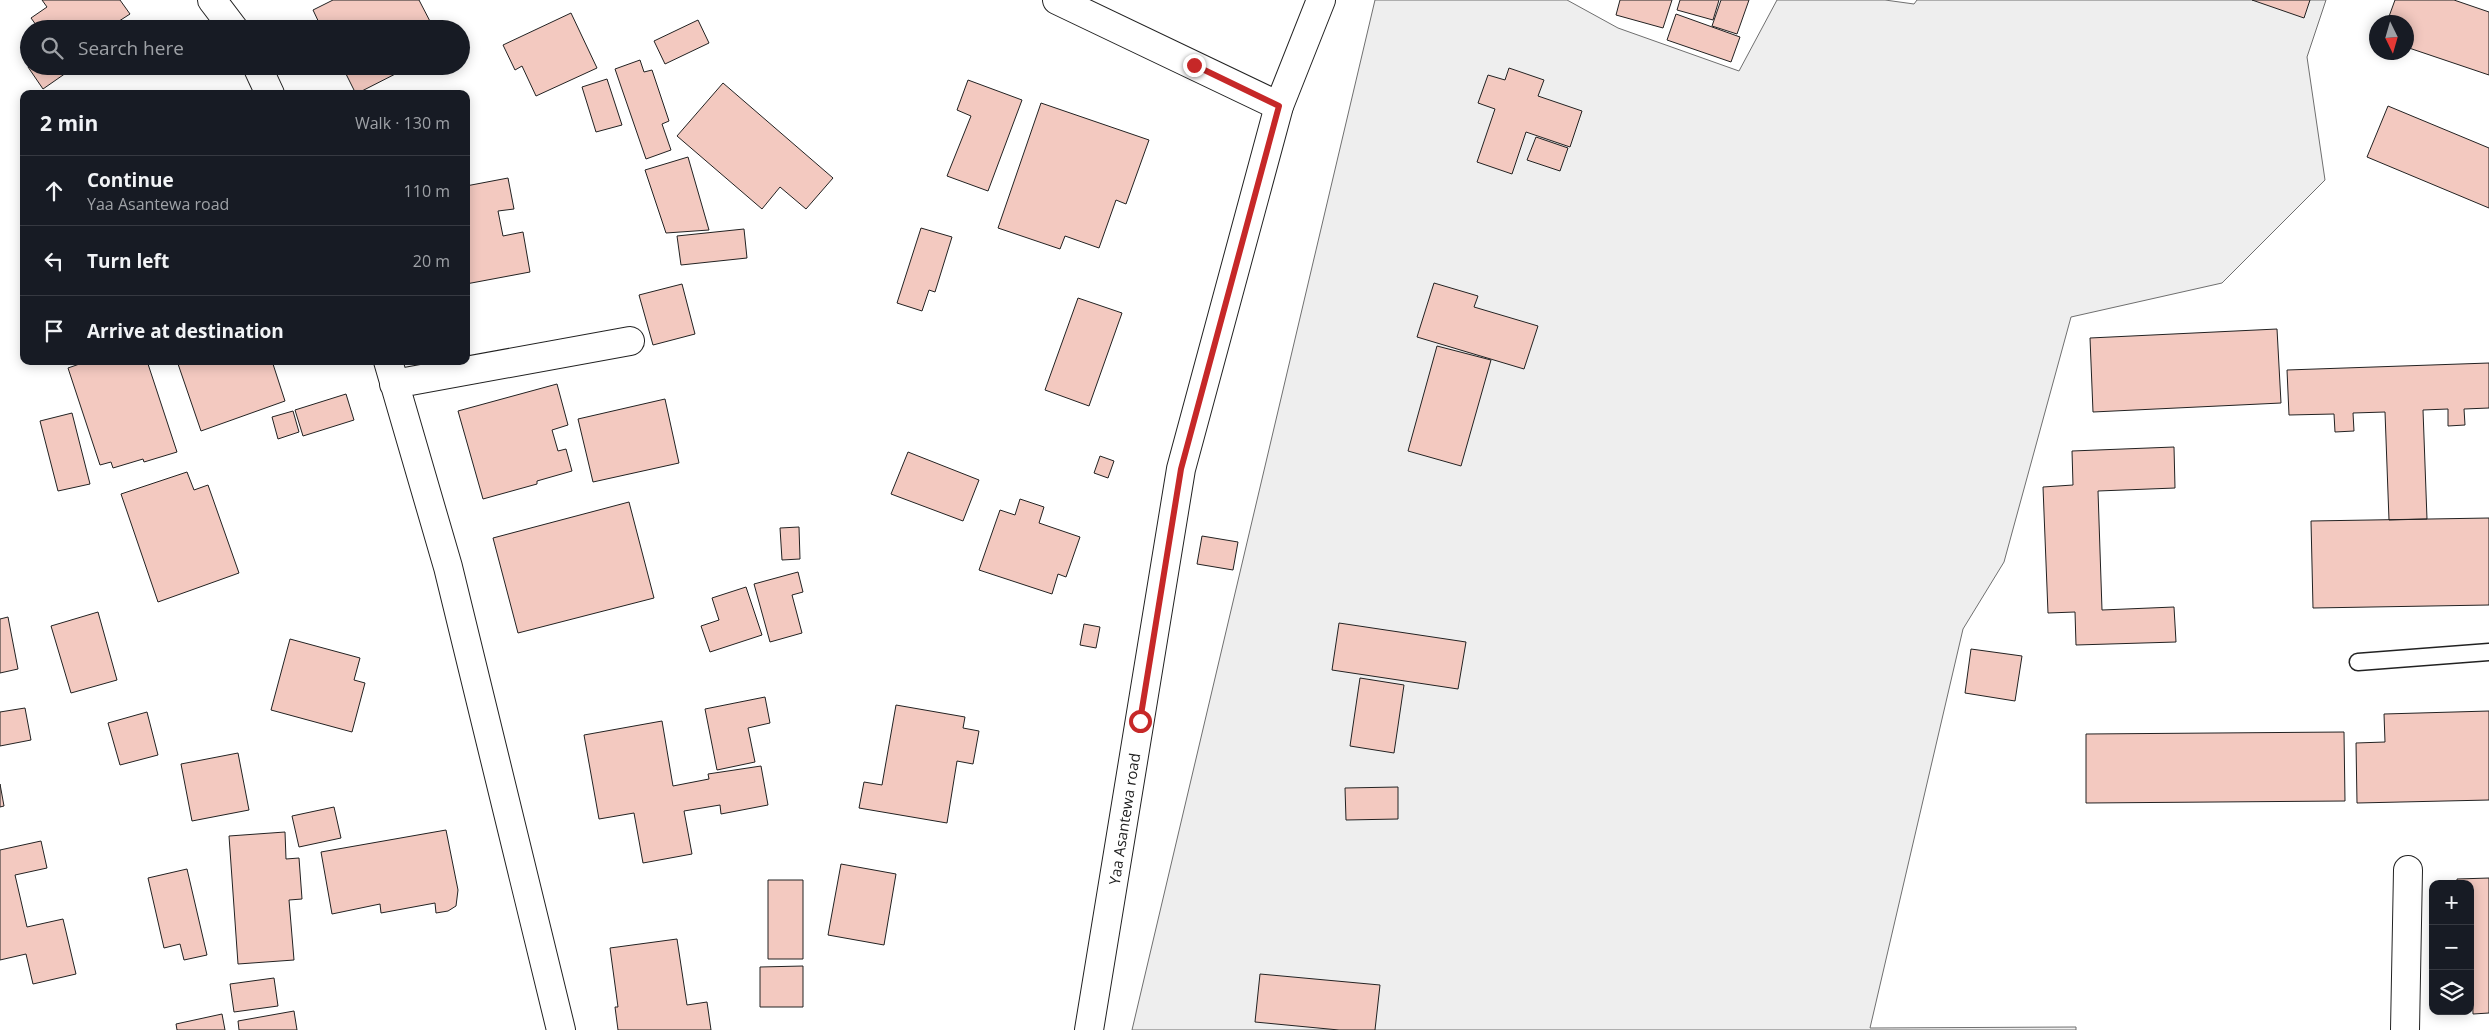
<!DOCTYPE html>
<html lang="en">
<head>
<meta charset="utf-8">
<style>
  :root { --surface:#171b24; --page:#242831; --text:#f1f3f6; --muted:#9ea1a6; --line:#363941 }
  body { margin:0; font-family:"Open Sans",sans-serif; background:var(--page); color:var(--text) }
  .controls { position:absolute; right:15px; bottom:15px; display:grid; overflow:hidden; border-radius:10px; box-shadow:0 2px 12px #0003 }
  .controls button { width:45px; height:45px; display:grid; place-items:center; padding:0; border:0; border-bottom:1px solid var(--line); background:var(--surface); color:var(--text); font:25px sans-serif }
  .compass { position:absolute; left:2369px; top:15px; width:45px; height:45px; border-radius:50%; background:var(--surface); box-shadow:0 2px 12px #0003; rotate:175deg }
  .stop { position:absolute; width:15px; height:15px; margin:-11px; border:4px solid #c62828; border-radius:50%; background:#fff }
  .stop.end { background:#c62828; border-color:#fff; box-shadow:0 1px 5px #0008 }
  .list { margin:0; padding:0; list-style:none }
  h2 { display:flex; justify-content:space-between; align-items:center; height:65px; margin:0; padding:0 20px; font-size:21px }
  h2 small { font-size:16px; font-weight:400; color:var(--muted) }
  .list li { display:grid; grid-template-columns:32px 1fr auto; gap:15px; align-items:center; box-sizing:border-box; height:70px; padding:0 20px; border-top:1px solid var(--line) }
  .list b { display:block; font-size:19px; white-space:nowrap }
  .list p { margin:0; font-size:16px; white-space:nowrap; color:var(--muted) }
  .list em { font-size:16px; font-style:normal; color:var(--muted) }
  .icon { flex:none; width:28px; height:28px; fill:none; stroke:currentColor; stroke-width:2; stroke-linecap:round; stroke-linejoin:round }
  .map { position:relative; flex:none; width:2489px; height:1030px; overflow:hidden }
  .search { position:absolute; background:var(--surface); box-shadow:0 2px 12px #0003; left:20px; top:20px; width:450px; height:55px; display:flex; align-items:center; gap:12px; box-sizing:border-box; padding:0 18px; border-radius:28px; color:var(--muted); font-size:19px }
  .panel { position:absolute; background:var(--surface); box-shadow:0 2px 12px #0003; left:20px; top:90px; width:450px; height:275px; border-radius:10px }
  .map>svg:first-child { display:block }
  .grass { fill:#eee; stroke:#6f6f6f }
  .building { fill:#f3c9c0; stroke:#222 }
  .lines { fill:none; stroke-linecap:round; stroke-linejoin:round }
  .lane-casing { stroke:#222; stroke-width:19 }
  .street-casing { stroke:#222; stroke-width:30 }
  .secondary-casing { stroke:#222; stroke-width:30 }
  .lane { stroke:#fff; stroke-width:16 }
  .street { stroke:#fff; stroke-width:28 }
  .secondary { stroke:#fff; stroke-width:28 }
  .route { stroke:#c62828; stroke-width:6 }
  .labels { text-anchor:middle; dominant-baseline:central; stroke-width:4; stroke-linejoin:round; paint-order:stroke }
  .street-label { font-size:15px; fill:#222; stroke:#fff }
</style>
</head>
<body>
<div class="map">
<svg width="2489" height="1030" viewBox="0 0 2489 1030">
  <rect width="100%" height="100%" fill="#fff"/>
  <!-- grass -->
  <path class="grass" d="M1375,0h192l51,28 121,43 38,-71h108l29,4 3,-4h409l-19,57 18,123 -103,103 -151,34 -67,245 -41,67 -93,399 206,-1v3h-944z"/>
  <!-- building -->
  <path class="building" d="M42,0h78l10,14 -17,11 2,4h-76l-8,-11 16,-11z
    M333,0h86l15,29h-112l-9,-19z
    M1620,0h52l-9,28 -47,-13z
    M1680,0h39l-6,20 -36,-10z
    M1721,0h28l-12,34 -25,-8z
    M2252,0h58l-6,18z
    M2395,0h59l35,12v63l-83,-28v-25h-19z
    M571,13l26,55 -61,28 -14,-30 -7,4 -12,-25z
    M1676,14l64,23 -9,25 -64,-22z
    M698,20l11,23 -44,21 -11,-23z
    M640,60l4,12 8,-2 17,51 -7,3 9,26 -25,9 -31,-90z
    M30,66h46l-33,23 -15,-22z
    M342,66h67v1l-53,27z
    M1509,68l35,12 -6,16 44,15 -12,36 -44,-15 -14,42 -35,-12 18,-53 -17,-6 10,-28 17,5z
    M607,79l15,46 -26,7 -14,-45z
    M968,80l54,20 -34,91 -41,-15 24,-60 -14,-6z
    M723,83l110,95 -27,31 -26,-22 -18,22 -85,-73z
    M1041,103l108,37 -23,64 -10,-4 -17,48 -34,-12 -5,13 -62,-21z
    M2388,106l101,42v60l-122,-51z
    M1536,137l32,11 -8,23 -33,-11z
    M688,157l21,73 -43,3 -21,-63z
    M508,178l6,31 -16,2 5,25 20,-4 7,40 -64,12v-98z
    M921,228l31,9 -17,55 -6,-2 -7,21 -25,-8z
    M744,229l3,29 -66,7 -4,-29z
    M1434,283l44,13 -4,11 64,19 -14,43 -107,-32z
    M682,284l13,50 -42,11 -14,-50z
    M1078,298l44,15 -33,93 -44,-16z
    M2277,329l4,74 -188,9 -3,-74z
    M1437,346l54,14 -30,106 -53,-15z
    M88,361h59l30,91 -33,10 -1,-3 -30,9 -2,-6 -11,3 -32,-97z
    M177,361h95l13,40 -84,30z
    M2489,363v45l-25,1 1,16 -17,1v-17l-25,1 4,109 -38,1 -4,-108 -32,1 1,18 -19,1 -1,-18 -45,1 -2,-45z
    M557,384l11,41 -16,5 6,21 8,-2 6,22 -35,10v3l-54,15 -25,-88z
    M346,394l8,26 -51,16 -8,-26z
    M665,399l14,64 -86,19 -15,-63z
    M293,411l6,21 -21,7 -6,-22z
    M72,413l18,71 -32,7 -18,-70z
    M2174,447l1,41 -77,3 4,119 72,-3 2,35 -100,3 -1,-33 -27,1 -5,-126 30,-2 -1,-34z
    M908,452l71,28 -16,41 -72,-27z
    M1100,456l14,5 -6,17 -14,-5z
    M187,472l7,18 14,-5 31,88 -81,29 -37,-108z
    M1020,499l24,8 -5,16 41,14 -14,40 -8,-3 -6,20 -73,-24 21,-60 15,5z
    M629,502l25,96 -136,35 -25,-95z
    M2489,518v87l-176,3 -2,-87z
    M799,527l1,32 -18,1 -2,-32z
    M1202,536l36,6 -5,28 -36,-6z
    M798,572l5,20 -11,3 10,38 -32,9 -16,-58z
    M746,587l16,48 -52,17 -9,-26 18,-6 -7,-22z
    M98,612l19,68 -46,13 -20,-67z
    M8,617l10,52 -18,4v-54z
    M1339,623l127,19 -8,47 -126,-19z
    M1084,624l16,3 -4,21 -16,-3z
    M290,639l70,19 -6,22 11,3 -13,49 -81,-22z
    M1971,649l51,7 -7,45 -50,-8z
    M1360,678l44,7 -10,68 -44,-7z
    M765,697l5,26 -22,5 7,34 -38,8 -12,-61z
    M896,705l69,12 -2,11 16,3 -6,33 -16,-3 -10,62 -88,-15 5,-26 18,3z
    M25,708l6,32 -31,6v-34z
    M2489,711v89l-132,3 -1,-60 29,-1 -1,-28z
    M147,712l11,43 -38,10 -12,-42z
    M662,721l11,65 36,-7 -1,-5 53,-8 7,39 -47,9 -1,-9 -36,6 8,43 -49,9 -9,-50 -35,6 -15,-84z
    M2344,732l1,69 -259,2v-69z
    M238,753l11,57 -57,11 -11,-57z
    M0,784l4,22 -4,1z
    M1398,787v32l-52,1 -1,-32z
    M334,807l7,31 -42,9 -7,-31z
    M446,830l12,60 -2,16 -8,5 -12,2 -1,-10 -54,10 -1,-9 -48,10 -11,-62z
    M285,832l1,27 13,-1 3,41 -13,1 5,60 -56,4 -9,-128z
    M41,841l6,27 -32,7 12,52 36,-8 13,55 -43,10 -7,-30 -26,6v-110z
    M841,864l55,10 -12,71 -56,-10z
    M187,869l20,86 -23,5 -4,-16 -16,4 -16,-70z
    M2489,878v135l-16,1 -3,-130h-13v-5z
    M768,880h35v79h-35z
    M677,939l10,66 20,-3 4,28h-93l-3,-23h3l-8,-59z
    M803,966v41h-43v-40z
    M1260,974l120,11 -5,45h-36l-84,-8z
    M274,978l4,28 -44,6 -4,-28z
    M294,1011l3,19h-58l-1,-9z
    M222,1014l3,16h-48l-1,-6z"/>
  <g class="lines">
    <defs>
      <path id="lane" d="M2358,662l131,-10"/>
      <path id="street" d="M212,0l22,29
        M1057,0l222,106
        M257,66l13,28
        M388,361l60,206 113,463
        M394,384l236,-43
        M2405,1030l3,-160"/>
      <path id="secondary" d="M1089,1030l92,-561 98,-363 42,-106"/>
    </defs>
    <!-- lane casing -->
    <use href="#lane" class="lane-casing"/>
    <!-- street casing -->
    <use href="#street" class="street-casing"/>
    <!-- secondary casing -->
    <use href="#secondary" class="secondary-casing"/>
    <!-- lane -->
    <use href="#lane" class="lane"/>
    <!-- street -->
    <use href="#street" class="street"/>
    <!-- secondary -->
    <use href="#secondary" class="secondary"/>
  </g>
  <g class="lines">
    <!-- route -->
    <path class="route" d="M1140,721l41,-252 98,-363 -85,-41"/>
  </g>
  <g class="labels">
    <!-- street labels -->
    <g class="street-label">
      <text transform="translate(1124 819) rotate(-81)">Yaa Asantewa road</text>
    </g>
  </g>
</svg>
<div class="controls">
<button>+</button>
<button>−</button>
<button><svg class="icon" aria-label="layers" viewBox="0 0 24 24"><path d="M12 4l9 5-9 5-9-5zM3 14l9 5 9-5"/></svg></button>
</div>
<svg class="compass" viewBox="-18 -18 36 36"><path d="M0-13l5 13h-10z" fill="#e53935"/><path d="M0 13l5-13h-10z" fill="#9ea1a6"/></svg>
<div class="stop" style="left:1140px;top:721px"></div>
<div class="stop end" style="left:1194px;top:65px"></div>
<div class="search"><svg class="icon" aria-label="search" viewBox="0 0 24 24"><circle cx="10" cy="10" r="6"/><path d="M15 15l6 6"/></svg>Search here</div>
<section class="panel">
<h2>2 min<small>Walk · 130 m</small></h2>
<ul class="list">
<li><svg class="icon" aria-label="ahead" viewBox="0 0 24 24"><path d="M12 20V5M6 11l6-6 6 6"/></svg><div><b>Continue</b><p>Yaa Asantewa road</p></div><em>110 m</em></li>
<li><svg class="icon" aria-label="left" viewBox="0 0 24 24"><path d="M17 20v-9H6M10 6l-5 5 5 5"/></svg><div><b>Turn left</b></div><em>20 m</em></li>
<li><svg class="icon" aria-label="arrive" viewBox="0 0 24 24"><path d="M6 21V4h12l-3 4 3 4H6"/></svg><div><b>Arrive at destination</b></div></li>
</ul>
</section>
</div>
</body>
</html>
